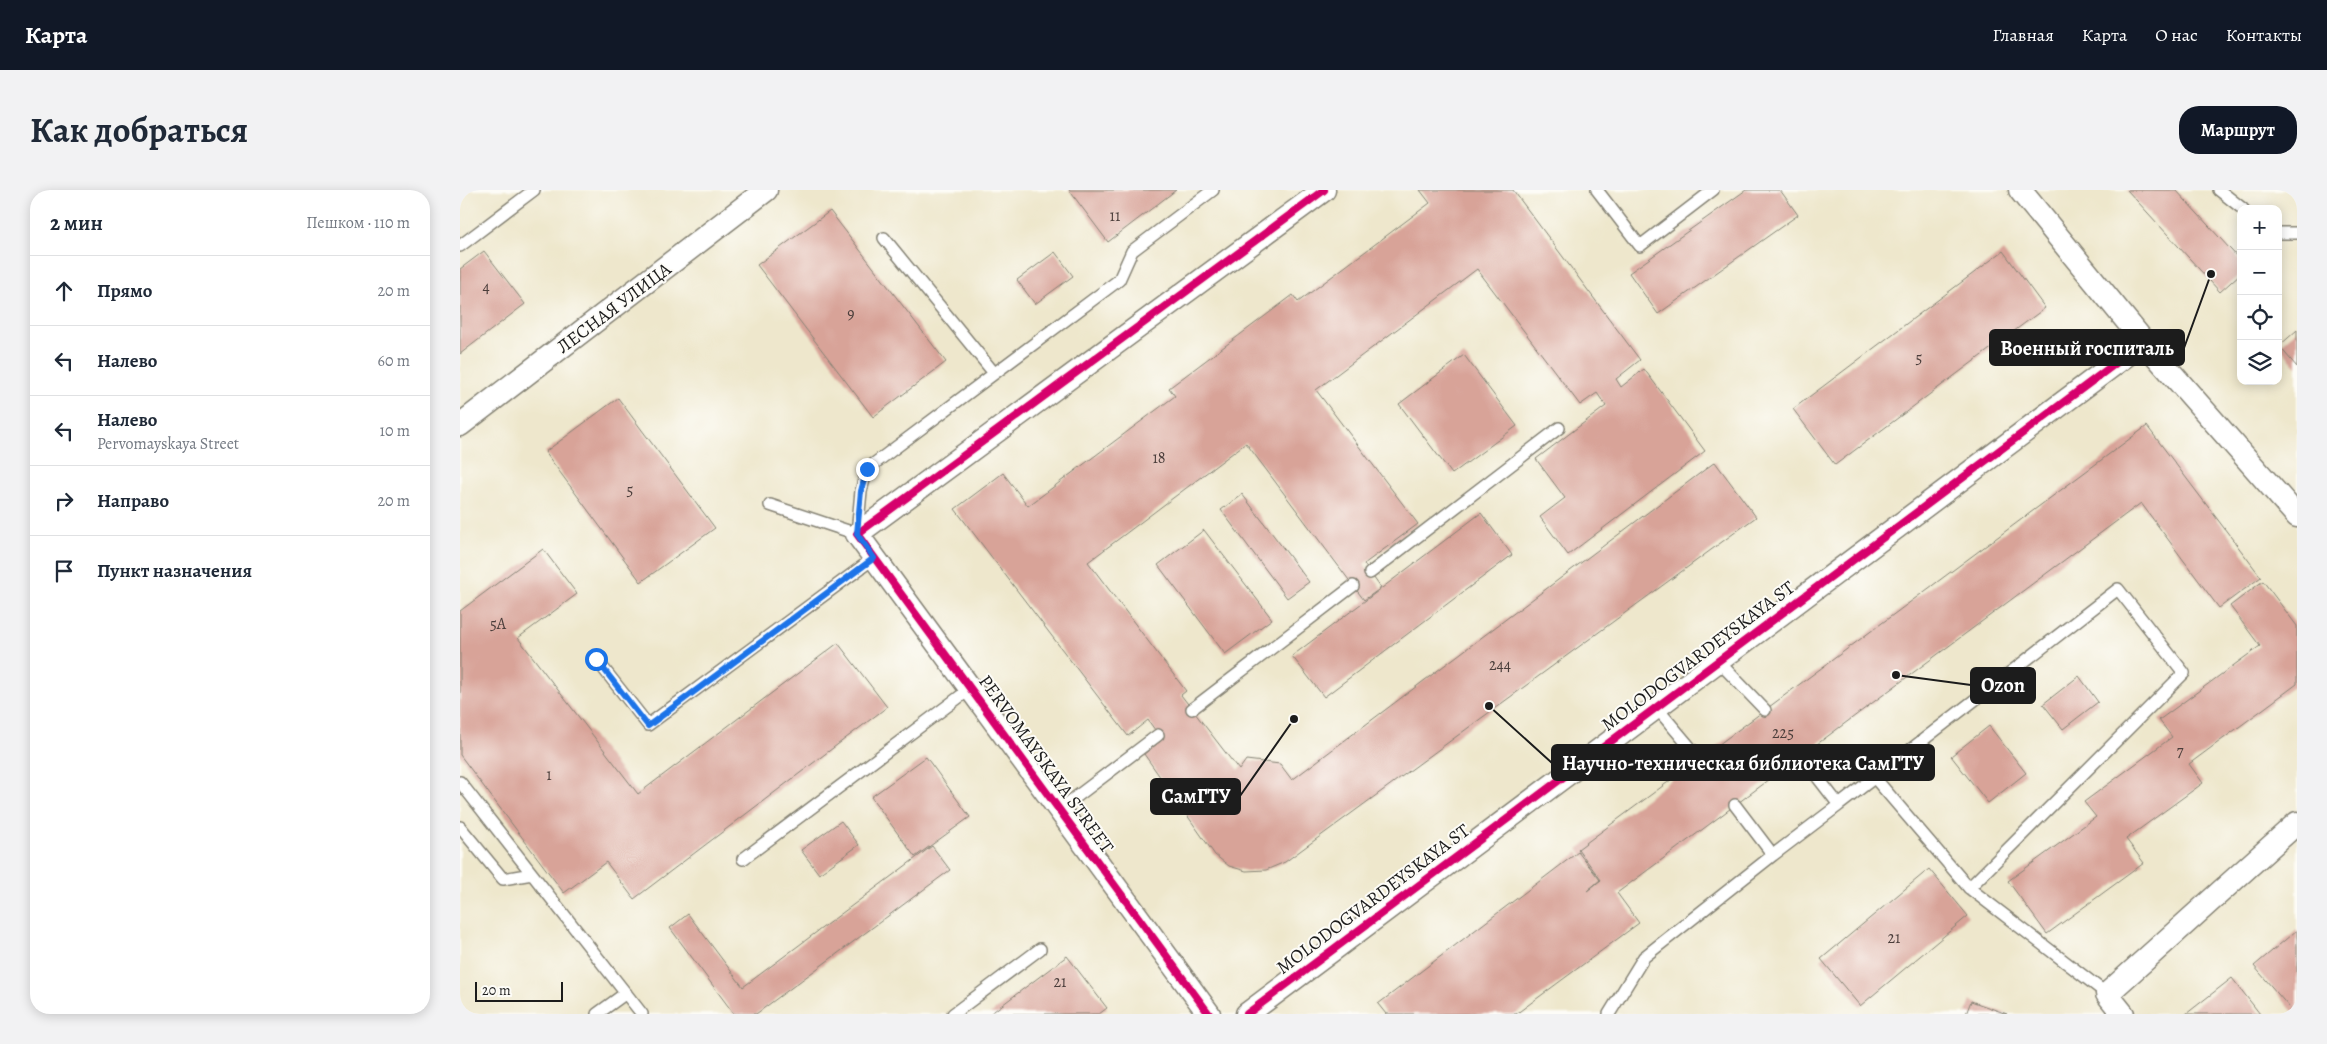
<!DOCTYPE html>
<html lang="ru">
<head>
<meta charset="utf-8">
<style>
  :root { --surface:#fff; --page:#f2f2f3; --text:#1f2937; --muted:#747a83; --line:#e0e1e3; --accent:#111827 }
  body { margin:0; font-family:Alegreya,serif; background:var(--page); color:var(--text) }
  .controls { position:absolute; right:15px; top:15px; display:grid; overflow:hidden; border-radius:10px; box-shadow:0 2px 12px #0003 }
  .controls button { width:45px; height:45px; display:grid; place-items:center; padding:0; border:0; border-bottom:1px solid var(--line); background:var(--surface); color:var(--text); font:25px sans-serif }
  .scale { position:absolute; left:15px; bottom:12px; width:88px; box-sizing:border-box; padding-left:5px; border:2px solid #1c1c1c; border-top:0; font-size:14px; line-height:18px; white-space:nowrap; color:#1c1c1c; -webkit-text-stroke:4px #fdfcf7; paint-order:stroke }
  .stop { position:absolute; width:15px; height:15px; margin:-11px; border:4px solid #1a73e8; border-radius:50%; background:#fff }
  .stop.end { background:#1a73e8; border-color:#fff; box-shadow:0 1px 5px #0008 }
  .list { margin:0; padding:0; list-style:none }
  h2 { display:flex; justify-content:space-between; align-items:center; height:65px; margin:0; padding:0 20px; font-size:21px }
  h2 small { font-size:16px; font-weight:400; color:var(--muted) }
  .list li { display:grid; grid-template-columns:32px 1fr auto; gap:15px; align-items:center; box-sizing:border-box; height:70px; padding:0 20px; border-top:1px solid var(--line) }
  .list b { display:block; font-size:19px; white-space:nowrap }
  .list p { margin:0; font-size:16px; white-space:nowrap; color:var(--muted) }
  .list em { font-size:16px; font-style:normal; color:var(--muted) }
  .icon { flex:none; width:28px; height:28px; fill:none; stroke:currentColor; stroke-width:2; stroke-linecap:round; stroke-linejoin:round }
  .map { position:relative; flex:none; width:1837px; height:824px; overflow:hidden; border-radius:20px }
  header { display:flex; align-items:center; gap:30px; box-sizing:border-box; height:70px; padding:0 25px; background:var(--accent); color:#fff }
  header strong { font-size:24px }
  nav { display:flex; gap:28px; margin-inline-start:auto; font-size:18px }
  .intro { display:flex; align-items:center; justify-content:space-between; box-sizing:border-box; height:120px; padding:0 30px }
  h1 { margin:0; font-size:35px }
  .button { padding:12px 22px; border-radius:20px; background:var(--accent); color:#fff; font-size:18px; font-weight:700 }
  main { display:flex; gap:30px; padding:0 30px }
  aside { flex:1; background:var(--surface); border-radius:20px; box-shadow:0 2px 12px #0003 }
  .map>svg:first-child { display:block }
  .building { fill:#d8a398 }
  .lines { fill:none; stroke-linecap:round; stroke-linejoin:round }
  .service-casing { stroke:#858274; stroke-width:14 }
  .minor-casing { stroke:#858274; stroke-width:25 }
  .service { stroke:#fff; stroke-width:11 }
  .minor { stroke:#fff; stroke-width:22 }
  .cycleway-casing { stroke:#fdfcf7; stroke-width:11 }
  .cycleway { stroke:#d6006c; stroke-width:8 }
  .route { stroke:#1a73e8; stroke-width:6 }
  .labels { text-anchor:middle; dominant-baseline:central; stroke-width:4; stroke-linejoin:round; paint-order:stroke }
  .number-label { font-size:16px; fill:#4b3e3b }
  .street-label { font-size:19px; fill:#1c1c1c; stroke:#fdfcf7 }
  .leader { fill:none; stroke:#1c1c1c; stroke-width:2 }
  .callout-dot { fill:#1c1c1c; stroke:#fdfcf7; stroke-width:2 }
  .callout { fill:#1c1c1c; stroke:#1c1c1c; stroke-width:2 }
  .callout-label { font-size:20px; text-anchor:middle; font-weight:bold; fill:#fff }
</style>
</head>
<body>
<header>
<strong>Карта</strong>
<nav><a>Главная</a><a>Карта</a><a>О нас</a><a>Контакты</a></nav>
</header>
<div class="intro"><h1>Как добраться</h1><a class="button">Маршрут</a></div>
<main>
<aside>
<h2>2 мин<small>Пешком · 110 m</small></h2>
<ul class="list">
<li><svg class="icon" aria-label="ahead" viewBox="0 0 24 24"><path d="M12 20V5M6 11l6-6 6 6"/></svg><div><b>Прямо</b></div><em>20 m</em></li>
<li><svg class="icon" aria-label="left" viewBox="0 0 24 24"><path d="M17 20v-9H6M10 6l-5 5 5 5"/></svg><div><b>Налево</b></div><em>60 m</em></li>
<li><svg class="icon" aria-label="left" viewBox="0 0 24 24"><path d="M17 20v-9H6M10 6l-5 5 5 5"/></svg><div><b>Налево</b><p>Pervomayskaya Street</p></div><em>10 m</em></li>
<li><svg class="icon" aria-label="right" viewBox="0 0 24 24"><path d="M7 20v-9h11M14 6l5 5-5 5"/></svg><div><b>Направо</b></div><em>20 m</em></li>
<li><svg class="icon" aria-label="arrive" viewBox="0 0 24 24"><path d="M6 21V4h12l-3 4 3 4H6"/></svg><div><b>Пункт назначения</b></div></li>
</ul>
</aside>
<div class="map">
<svg width="1837" height="824" viewBox="0 0 1837 824">
  <rect width="100%" height="100%" fill="#fdfcf7"/>
  <filter id="ink" filterUnits="userSpaceOnUse"><feTurbulence type="fractalNoise" baseFrequency=".02" numOctaves="2"/><feDisplacementMap in="SourceGraphic" scale="10" xChannelSelector="R" yChannelSelector="G"/><feConvolveMatrix kernelMatrix="1 2 1 2 8 2 1 2 1" color-interpolation-filters="sRGB"/></filter>
  <filter id="wash" filterUnits="userSpaceOnUse"><feTurbulence type="fractalNoise" baseFrequency=".0096" numOctaves="4" result="noise"/><feDisplacementMap in="SourceGraphic" scale="20" xChannelSelector="R" yChannelSelector="G"/><feGaussianBlur stdDeviation="1.12" result="paint"/><feColorMatrix in="noise" values="0 0 0 0 0 0 0 0 0 0 0 0 0 0 0 0 0 1.4 0 .05"/><feComposite in="paint" operator="in"/></filter>
  <g filter="url(#wash)">
    <rect width="100%" height="100%" fill="#eee7cc"/>
    <g id="blocks">
      <!-- building -->
      <path class="building" d="M609,0h107l-68,52z
        M960,0h93l127,170 -24,19 5,8 23,-18 61,82 -137,104 -28,-38 25,-19 -29,-39 70,-53 -9,-13 -17,12 -103,-136 -161,121 102,134 -54,40 17,24 -17,12 -118,-157 -158,119 98,129 -5,4 58,75 7,-10 34,4 12,16 423,-318 41,55 -471,345 -19,8 -20,1 -17,-5 -14,-11 -71,-101 18,-14 -14,-20 -20,16 -173,-227 48,-36 25,33 147,-110 -6,-8 124,-93 5,7 132,-99z
        M1286,0h34l18,25 -140,99 -29,-41z
        M1667,0h49l65,71v12l-21,19z
        M370,21l116,151 -73,55 -116,-152z
        M24,61l41,53 -65,50v-85z
        M1543,61l42,57 -210,157 -42,-56z
        M595,62l18,24 -38,28 -18,-24z
        M1837,140v37l-18,-21z
        M1004,165l53,71 -65,48 -53,-70z
        M158,208l97,130 -74,54 -96,-130z
        M1687,236l114,151 -42,31 -78,-105 -524,390 22,30 -123,91h-130l-8,-10 200,-152 22,28 -13,11 14,-11 -23,-31z
        M782,304l67,88 -22,16 -66,-88z
        M1021,323l31,42 -188,142 -32,-41z
        M744,340l68,89 -47,35 -67,-89z
        M83,359l34,45 -59,44 120,156 200,-151 49,64 -253,192 -28,-37 -42,31 -104,-138v-144z
        M1803,391l34,45v58l-108,80 14,19 -77,56 18,24 -97,71 -39,-53 88,-64 -12,-15 88,-65 -13,-17 101,-74 -30,-40z
        M1619,486l19,26 -35,27 -20,-25z
        M1529,536l37,47 -38,30 -37,-47z
        M466,567l44,60 -55,40 -44,-60z
        M381,631l18,24 -40,29 -18,-24z
        M472,656l18,24 -194,144h-22l-64,-86 18,-14 55,73z
        M1469,679l39,47 -108,90 -39,-47z
        M1837,740v84h-2l-41,-48z
        M607,766l40,52 -8,6h-109z
        M1772,788l28,36h-74z
        M1511,811l36,13h-41z"/>
    </g>
  </g>
  <g filter="url(#ink)">
    <use href="#blocks" fill-opacity="0" stroke="#858274" stroke-width="1"/>
    <g class="lines">
      <defs>
        <path id="service" d="M1137,0l43,56 73,-56
          M1759,0l24,19
          M1818,43h19
          M424,48l110,135
          M0,56l74,-56
          M310,315l87,29 4,-43 6,-22 252,-189 13,-29 81,-61
          M910,383l189,-145
          M136,469l52,66 226,-167
          M1258,471l47,49
          M1196,517l44,52
          M732,519l161,-123
          M1341,566l38,49 279,-216 66,84 -215,215 -95,-111
          M0,592l182,232
          M599,620l99,-75
          M0,637l43,52 29,-5
          M1313,665l66,-50
          M283,669l227,-170
          M1509,698l138,106
          M137,824l29,-21
          M493,824l87,-65
          M1149,824l35,-57 129,-102 -38,-50"/>
        <path id="minor" d="M1560,0l124,152 153,174
          M0,235l306,-235
          M749,824l-352,-480 467,-344
          M787,824l897,-672
          M1663,824l-16,-20 190,-171"/>
      </defs>
      <!-- service casing -->
      <use href="#service" class="service-casing"/>
      <!-- minor casing -->
      <use href="#minor" class="minor-casing"/>
      <!-- service -->
      <use href="#service" class="service"/>
      <!-- minor -->
      <use href="#minor" class="minor"/>
      <defs>
        <path id="cycleway" d="M749,824l-352,-480 467,-344
          M787,824l897,-672"/>
      </defs>
      <!-- cycleway casing -->
      <use href="#cycleway" class="cycleway-casing"/>
      <!-- cycleway -->
      <use href="#cycleway" class="cycleway"/>
    </g>
  </g>
  <g class="lines" filter="url(#ink)">
    <!-- route -->
    <path class="route" d="M136,469l52,67 226,-168 -17,-24 4,-43 6,-22"/>
  </g>
  <g class="labels">
    <!-- number labels -->
    <g class="number-label">
      <text x="655" y="26">11</text>
      <text x="26" y="97">4</text>
      <text x="391" y="124">9</text>
      <text x="1459" y="168">5</text>
      <text x="699" y="268">18</text>
      <text x="170" y="300">5</text>
      <text x="38" y="434">5А</text>
      <text x="1040" y="475">244</text>
      <text x="1323" y="543">225</text>
      <text x="1720" y="561">7</text>
      <text x="89" y="585">1</text>
      <text x="1434" y="748">21</text>
      <text x="600" y="792">21</text>
    </g>
    <!-- street labels -->
    <g class="street-label">
      <text transform="translate(154 118) rotate(-37)">ЛЕСНАЯ УЛИЦА</text>
      <text transform="translate(1238 466) rotate(-37)">MOLODOGVARDEYSKAYA ST</text>
      <text transform="translate(586 574) rotate(54)">PERVOMAYSKAYA STREET</text>
      <text transform="translate(913 709) rotate(-37)">MOLODOGVARDEYSKAYA ST</text>
    </g>
  </g>
  <!-- callouts -->
  <path class="leader" d="M1751 84L1724 158M1436 485L1511 495M1029 516L1092 573M834 529L780 606"/>
  <g class="callout-dot">
    <circle cx="1751" cy="84" r="5"/>
    <circle cx="1436" cy="485" r="5"/>
    <circle cx="1029" cy="516" r="5"/>
    <circle cx="834" cy="529" r="5"/>
  </g>
  <g class="callout">
    <rect x="1530" y="140" width="194" height="35" rx="5"/>
    <rect x="1511" y="478" width="64" height="35" rx="5"/>
    <rect x="1092" y="555" width="382" height="35" rx="5"/>
    <rect x="691" y="589" width="89" height="35" rx="5"/>
  </g>
  <g class="callout-label">
    <text x="1627" y="165">Военный госпиталь</text>
    <text x="1543" y="502">Ozon</text>
    <text x="1283" y="580">Научно-техническая библиотека СамГТУ</text>
    <text x="736" y="613">СамГТУ</text>
  </g>
</svg>
<div class="controls">
<button>+</button>
<button>−</button>
<button><svg class="icon" aria-label="locate" viewBox="0 0 24 24"><circle cx="12" cy="12" r="6"/><path d="M12 2v4M12 18v4M2 12h4M18 12h4"/></svg></button>
<button><svg class="icon" aria-label="layers" viewBox="0 0 24 24"><path d="M12 4l9 5-9 5-9-5zM3 14l9 5 9-5"/></svg></button>
</div>
<div class="scale">20 m</div>
<div class="stop" style="left:136px;top:469px"></div>
<div class="stop end" style="left:407px;top:279px"></div>
</div>
</main>
</body>
</html>
